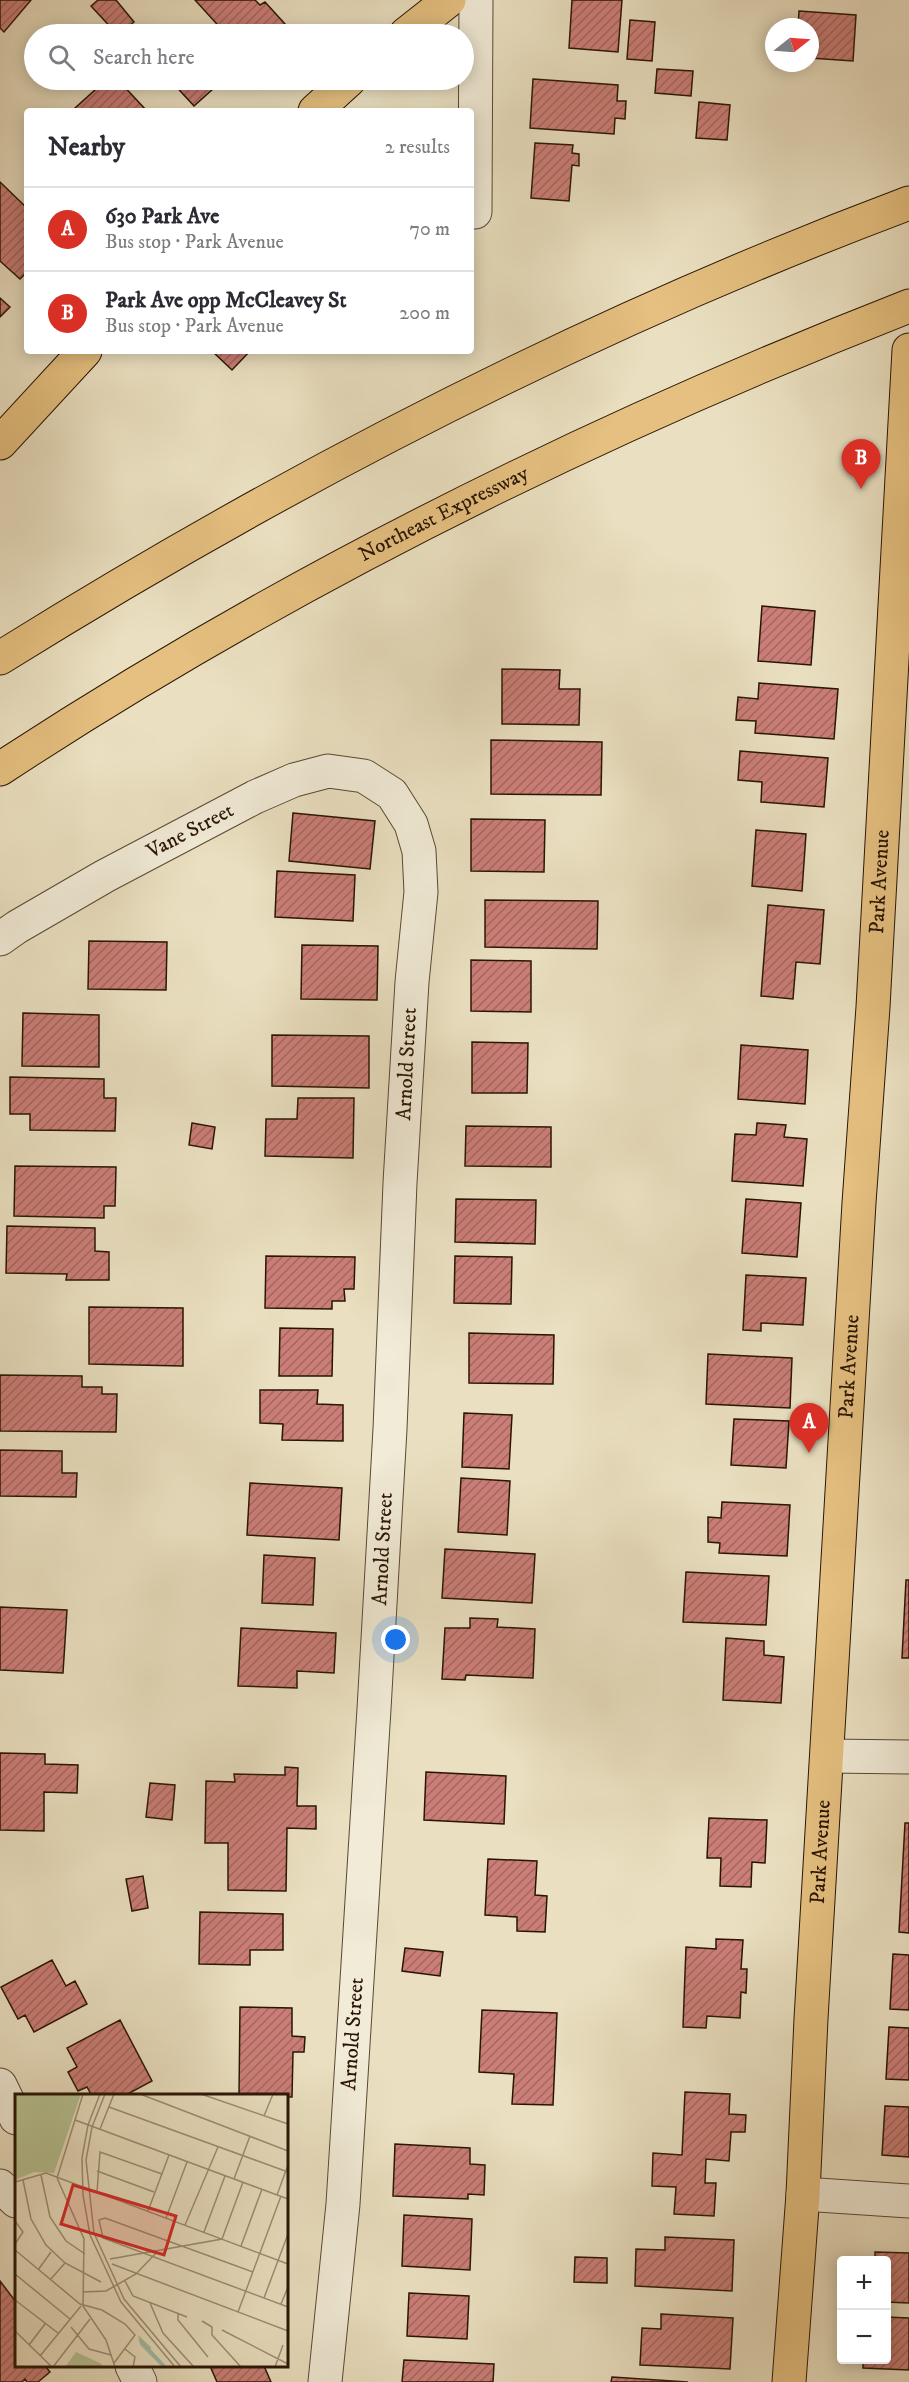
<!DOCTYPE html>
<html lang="en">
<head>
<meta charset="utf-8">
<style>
  :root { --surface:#fff; --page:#f2f2f3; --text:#2b2b33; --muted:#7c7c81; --line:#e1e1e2; --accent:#d93025 }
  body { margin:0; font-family:"IM FELL DW Pica",serif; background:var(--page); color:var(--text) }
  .controls { position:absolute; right:18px; bottom:18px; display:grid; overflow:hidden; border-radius:6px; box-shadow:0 3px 15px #0003 }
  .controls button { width:54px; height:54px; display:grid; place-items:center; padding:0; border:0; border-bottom:2px solid var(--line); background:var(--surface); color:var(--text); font:30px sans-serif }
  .compass { position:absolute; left:765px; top:18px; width:54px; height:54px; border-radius:50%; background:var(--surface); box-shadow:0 3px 15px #0003; rotate:73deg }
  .you { position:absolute; left:396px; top:1640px; width:21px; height:21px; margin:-15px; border:4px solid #fff; border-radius:50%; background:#1a73e8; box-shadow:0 0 0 9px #1a73e833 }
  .badge { display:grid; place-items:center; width:39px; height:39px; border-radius:50%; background:var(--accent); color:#fff; font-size:20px; font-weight:700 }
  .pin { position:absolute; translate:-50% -50px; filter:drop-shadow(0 2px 3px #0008) }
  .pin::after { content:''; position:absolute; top:32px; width:21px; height:18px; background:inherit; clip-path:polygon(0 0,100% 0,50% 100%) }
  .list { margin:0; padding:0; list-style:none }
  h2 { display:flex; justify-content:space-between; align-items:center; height:78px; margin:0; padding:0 24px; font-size:26px }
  h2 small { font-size:20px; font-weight:400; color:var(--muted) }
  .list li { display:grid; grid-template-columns:39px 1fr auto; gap:18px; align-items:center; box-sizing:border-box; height:84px; padding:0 24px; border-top:2px solid var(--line) }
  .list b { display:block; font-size:22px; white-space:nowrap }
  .list p { margin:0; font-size:20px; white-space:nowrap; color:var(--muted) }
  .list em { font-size:20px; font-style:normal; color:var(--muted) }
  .icon { flex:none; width:33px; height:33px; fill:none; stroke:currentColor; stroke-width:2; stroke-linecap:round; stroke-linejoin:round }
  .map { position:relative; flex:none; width:909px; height:2382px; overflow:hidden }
  .search { position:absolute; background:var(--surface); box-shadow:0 3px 15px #0003; left:24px; top:24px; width:450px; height:66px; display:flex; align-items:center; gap:15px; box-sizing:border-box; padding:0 21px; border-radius:33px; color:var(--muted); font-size:22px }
  .panel { position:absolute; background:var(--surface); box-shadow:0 3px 15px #0003; left:24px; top:108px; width:450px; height:246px; border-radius:6px }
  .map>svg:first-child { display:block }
  .building { fill:url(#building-hatch); stroke:#291504; stroke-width:1.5 }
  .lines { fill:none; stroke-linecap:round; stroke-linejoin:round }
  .minor-casing { stroke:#594833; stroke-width:35 }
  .major-casing { stroke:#291504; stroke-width:35 }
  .highway-casing { stroke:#291504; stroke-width:35 }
  .minor { stroke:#f1ebd7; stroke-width:33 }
  .major { stroke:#e5c080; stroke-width:33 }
  .highway { stroke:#e5c080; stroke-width:33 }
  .labels { text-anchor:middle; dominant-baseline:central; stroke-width:5; stroke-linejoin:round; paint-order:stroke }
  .street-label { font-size:21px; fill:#291504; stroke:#f1ebd7 }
  .inset-river { fill:none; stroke:#98bdb4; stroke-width:3 }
  .inset-road { fill:none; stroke:#9d8f75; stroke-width:1.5 }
  .view { fill:#d62828; fill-opacity:0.15; stroke:#d62828; stroke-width:3 }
  .inset-edge { fill:none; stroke:#291504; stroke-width:3 }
</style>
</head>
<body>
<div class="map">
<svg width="909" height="2382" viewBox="0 0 909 2382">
  <defs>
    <pattern id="building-hatch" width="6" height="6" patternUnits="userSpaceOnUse" patternTransform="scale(1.5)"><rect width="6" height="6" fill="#cb7e78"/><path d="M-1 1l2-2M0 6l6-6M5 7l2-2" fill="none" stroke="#a56660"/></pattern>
  </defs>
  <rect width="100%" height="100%" fill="#eae0c1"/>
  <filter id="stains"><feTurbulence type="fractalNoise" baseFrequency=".00333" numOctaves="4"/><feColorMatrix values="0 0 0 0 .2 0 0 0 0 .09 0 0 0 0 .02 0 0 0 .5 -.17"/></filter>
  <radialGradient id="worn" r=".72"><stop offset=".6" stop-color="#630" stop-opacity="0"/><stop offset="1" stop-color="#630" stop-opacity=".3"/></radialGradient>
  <!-- building -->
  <path class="building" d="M0,0h31l-27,32 -4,-4z
    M98,0h18l18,22 -14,12h-3l-26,-28z
    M195,0h60l5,5 5,-3 20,22 -11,10h-48z
    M572,0h50l-4,52 -49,-4z
    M799,11l57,4 -3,46 -43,-3v-31h-12z
    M630,20l25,2 -3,39 -25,-2z
    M657,69l36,2 -2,25 -36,-3z
    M533,79l85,6 -1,16h9l-1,18 -10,-1 -1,16 -84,-6z
    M106,80h12l29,31h-72l-1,-2z
    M170,80h53l-29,26z
    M699,102l31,3 -3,35 -31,-2z
    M535,143l38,2 -1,8 7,1v12l-7,-1 -3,36 -38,-3z
    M0,182l27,26v64l-7,7 -20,-18z
    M0,298l10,9 -10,10z
    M212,351h38l-18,19z
    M762,606l53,5 -4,54 -53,-4z
    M502,669l58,1 -1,19h21l-1,36 -77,-1z
    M759,683l79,6 -4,50 -79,-6 1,-12 -20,-1 2,-23 20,2z
    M491,740l111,2 -1,53 -110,-1z
    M740,751l88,7 -4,49 -63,-5 1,-20 -24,-2z
    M293,813l82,8 -5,48 -81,-8z
    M471,819l74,1 -1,52 -73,-1z
    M756,830l50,4 -4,57 -50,-5z
    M277,871l78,4 -2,46 -78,-4z
    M485,900l113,1 -1,48 -112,-2z
    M768,905l56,5 -4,54 -24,-2 -3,37 -32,-3z
    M89,941l78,1 -1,48 -78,-1z
    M302,945l76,1 -1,54 -76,-1z
    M471,960l60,1v51l-60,-1z
    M23,1013l76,2v52l-77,-1z
    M272,1035l97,1v52l-97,-2z
    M472,1042l56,1 -1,50h-55z
    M741,1045l67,5 -3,54 -67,-5z
    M10,1077l94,2v19h12l-1,33 -85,-1v-16h-20z
    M298,1098h56l-1,60 -88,-2 1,-37h31z
    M192,1123l23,4 -3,22 -23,-4z
    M757,1123l29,2 -2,12 23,2 -4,47 -71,-5 3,-47 21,1z
    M466,1126l85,1v40l-86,-1z
    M15,1166l101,1 -1,39h-11v12l-90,-2z
    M456,1199l80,1 -1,44 -80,-2z
    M746,1199l55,4 -4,54 -55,-4z
    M7,1226l88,2v23l14,1v28h-43l1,-6 -61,-1z
    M266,1256l89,1 -1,32h-10l1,12h-13v8l-67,-1z
    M455,1256l57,1 -1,47 -57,-1z
    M746,1275l60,3 -3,47 -42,-2v8l-18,-1z
    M89,1307l94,1v58l-94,-2z
    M280,1328l53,1 -1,47h-53z
    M469,1333l85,2 -1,49 -84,-1z
    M708,1354l84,4 -2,50 -84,-4z
    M0,1375l82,1v11h20v7h15l-1,38 -116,-1z
    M260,1390h58l-1,14 26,1v36l-61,-1 1,-16 -23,-1z
    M464,1413l48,2 -3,54 -47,-2z
    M734,1419l55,2 -3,47 -55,-3z
    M0,1450l62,1v22h15l-1,24 -76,-1z
    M461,1478l49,3 -3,54 -49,-3z
    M250,1483l92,5 -3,52 -92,-5z
    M722,1502l68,3 -3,51 -68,-3 1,-10 -12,-1v-25l13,1z
    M445,1549l90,5 -3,49 -90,-5z
    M264,1555l51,3 -2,47 -51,-2z
    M686,1572l83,4 -3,49 -83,-3z
    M906,1580h3v78h-7z
    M0,1607l67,3 -4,63 -63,-3z
    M470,1618l28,1 -1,8 38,2 -2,49 -67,-3 -1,5 -23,-1 3,-51h25z
    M241,1628l95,5 -2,40 -37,-2v17l-59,-2z
    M726,1638l38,3v14l20,2 -3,46 -58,-3z
    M0,1753l45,1v10l33,1 -1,28 -33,-1v39l-44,-1z
    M285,1767l13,1 -1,38h19v23l-29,-1 -1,63 -58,-1v-47h-23l1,-62 29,1 -1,-8 51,1z
    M426,1772l80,4 -2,48 -80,-4z
    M150,1783l25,2 -3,35 -26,-3z
    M709,1818l58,2 -2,43 -13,-1 -1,25 -31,-1 1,-28h-14z
    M905,1823h4v110l-10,-1z
    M488,1859l49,2 -2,34 12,1 -2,36 -28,-1v-14l-32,-2z
    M143,1876l5,32 -16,3 -6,-32z
    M200,1912l83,2v36h-33v15l-51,-1z
    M716,1939l27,1 -2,29h6l-1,24 -5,-1 -1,26 -33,-2 -1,12 -23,-1 3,-80 30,2z
    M405,1948l38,4 -3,24 -38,-5z
    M893,1954l16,1v55l-19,-1z
    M52,1960l14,26 9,-5 12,23 -53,28 -9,-17 -7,4 -17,-32z
    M240,2007l52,1v28l13,1 -1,15h-11l-1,45 -53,-1z
    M482,2010l75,3 -4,92 -41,-1 2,-30 -35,-2z
    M120,2020l32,61 -28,15h-32l-5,-9 -9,4 -10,-19 9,-5 -10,-19z
    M889,2027l20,1v52l-23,-1z
    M685,2092l45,2 -1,20 17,1 -1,17h-14l-2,29 -23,-2 -1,24h11l-2,33 -40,-2 2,-27 -24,-1 1,-33 29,2z
    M885,2106l24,1v50l-27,-2z
    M395,2144l75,4v16l15,1 -1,30 -16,-1v5l-75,-3z
    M404,2215l68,4 -2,51 -68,-4z
    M665,2237l69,3 -2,51 -97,-5 1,-37 29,1z
    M875,2252l34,1v50l-23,-1v-42h-11z
    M575,2257l32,1v25l-33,-1z
    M0,2281l16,21v64h29l5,6 -12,10h-11l-2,-3 -3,3h-22z
    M409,2293l60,3 -2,43 -60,-3z
    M661,2314l72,4 -3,51 -90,-4 2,-37 19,1z
    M886,2317l23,1v52l-46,-2v-8h23z
    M404,2360l90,4 -1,18h-91z
    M210,2366h54l7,16h-54z
    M612,2377l76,5h-77z"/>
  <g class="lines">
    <defs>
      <g id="minor">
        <path d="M475,212l1,-212"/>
        <path id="s1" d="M0,939l17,-12 88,-51 150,-79 39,-17 34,-9 36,5 28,18 19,30 8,27 2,41 -9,90 -12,201 -10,246 -16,280 -31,495 -18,178"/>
        <path d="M828,1756l81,1"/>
        <path d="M0,2085l16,33"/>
        <path d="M0,2186l16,15"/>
        <path d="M803,2194l106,7"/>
        <path d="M132,2366l8,16"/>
      </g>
      <g id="major">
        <path d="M406,34l43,-34"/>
        <path d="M315,111l34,-31"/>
        <path d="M0,443l85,-92"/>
        <path id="s2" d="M789,2382l14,-188 8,-175 48,-816 14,-196 36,-657"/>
      </g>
      <g id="highway">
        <path d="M0,658c287,-179 592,-336 909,-455"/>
        <path id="s3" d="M0,769c285,-187 592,-339 909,-463"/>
      </g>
    </defs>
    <!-- minor casing -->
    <use href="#minor" class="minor-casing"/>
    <!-- major casing -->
    <use href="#major" class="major-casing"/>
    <!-- highway casing -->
    <use href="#highway" class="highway-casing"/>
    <!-- minor -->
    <use href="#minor" class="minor"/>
    <!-- major -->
    <use href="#major" class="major"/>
    <!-- highway -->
    <use href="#highway" class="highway"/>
  </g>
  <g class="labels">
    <!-- street labels -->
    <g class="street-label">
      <text stroke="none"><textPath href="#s3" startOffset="512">Northeast Expressway</textPath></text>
      <text stroke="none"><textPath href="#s1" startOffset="219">Vane Street</textPath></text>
      <text stroke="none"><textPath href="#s2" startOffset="1503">Park Avenue</textPath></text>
      <text transform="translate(407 1064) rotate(-87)">Arnold Street</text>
      <text stroke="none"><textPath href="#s2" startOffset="1017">Park Avenue</textPath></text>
      <text transform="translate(383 1549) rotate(-87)">Arnold Street</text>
      <text stroke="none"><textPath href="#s2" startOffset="531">Park Avenue</textPath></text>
      <text transform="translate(353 2034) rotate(-86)">Arnold Street</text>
    </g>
  </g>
  <!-- overview -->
  <g transform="translate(15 2094)">
    <rect width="273" height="273" fill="#eae0c1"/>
    <path d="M123,241l13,12v5l16,15h-5l-22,-22z" fill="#b7c293"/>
    <path d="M0,0h66l-27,79 -20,-1 -19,8z" fill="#b7c293"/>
    <path d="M61,258l24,11 4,4h-39z" fill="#b7c293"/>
    <path class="inset-river" d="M125,246l25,27"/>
    <path class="inset-road" d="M85,0l-12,31 -6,33 1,37 7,40 31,67 54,65M90,0l-13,33 -6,33 8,73 30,66 57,68M125,0l148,57M186,0l87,30M94,13l179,65M249,22l9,-22M60,26l213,79M85,35l14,-35M82,77l57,21M26,81l9,42 16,24 19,13M42,84l26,-84M42,84l27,61 -1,67 23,34 9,27M219,85l16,-43M8,86l8,39 15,26 19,18 36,19M0,88l31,-9 242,91M82,98l3,-40 62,22M262,101l11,-30M133,117l21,-56M151,124l21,-56M0,127l8,11 -8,12M170,131l33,-78M189,138l21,-56M226,152l21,-57M0,156l65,54 22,6 23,14 10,11 -21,28M95,165l112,-20 21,-57M97,170l176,67M23,176l13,-18M238,178l-148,-54 -6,2 4,18 185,69M0,180l55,45M35,186l15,-17M110,187l8,15 54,21M68,198l23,-1 30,-17 21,-22M249,204l24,-64M0,206l43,33M135,209l13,30 31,34M266,210l7,-17M223,218l43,-116M163,220v6l30,37M187,227l10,6v8l29,32M56,233l18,22 22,6M207,236l66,34M0,237l37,36M14,251l16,-21M110,255l10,8 -2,10M25,262l41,-50M38,273l37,-48M260,273l8,-22"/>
    <path class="view" d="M58,91l103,31 -12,39 -103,-31z"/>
    <rect width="273" height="273" class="inset-edge"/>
  </g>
  <rect width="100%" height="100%" filter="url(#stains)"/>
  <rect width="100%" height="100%" fill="url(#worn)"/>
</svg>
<div class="controls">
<button>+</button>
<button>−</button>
</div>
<svg class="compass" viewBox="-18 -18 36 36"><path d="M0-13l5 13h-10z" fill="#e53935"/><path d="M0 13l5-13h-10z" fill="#7c7c81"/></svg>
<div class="you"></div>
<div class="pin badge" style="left:809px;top:1453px">A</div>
<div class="pin badge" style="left:861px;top:489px">B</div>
<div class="search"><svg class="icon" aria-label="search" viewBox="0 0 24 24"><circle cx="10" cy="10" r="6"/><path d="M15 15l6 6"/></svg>Search here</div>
<section class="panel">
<h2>Nearby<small>2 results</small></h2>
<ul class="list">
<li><span class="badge">A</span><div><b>630 Park Ave</b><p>Bus stop · Park Avenue</p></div><em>70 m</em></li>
<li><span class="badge">B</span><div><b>Park Ave opp McCleavey St</b><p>Bus stop · Park Avenue</p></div><em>200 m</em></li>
</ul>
</section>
</div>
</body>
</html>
